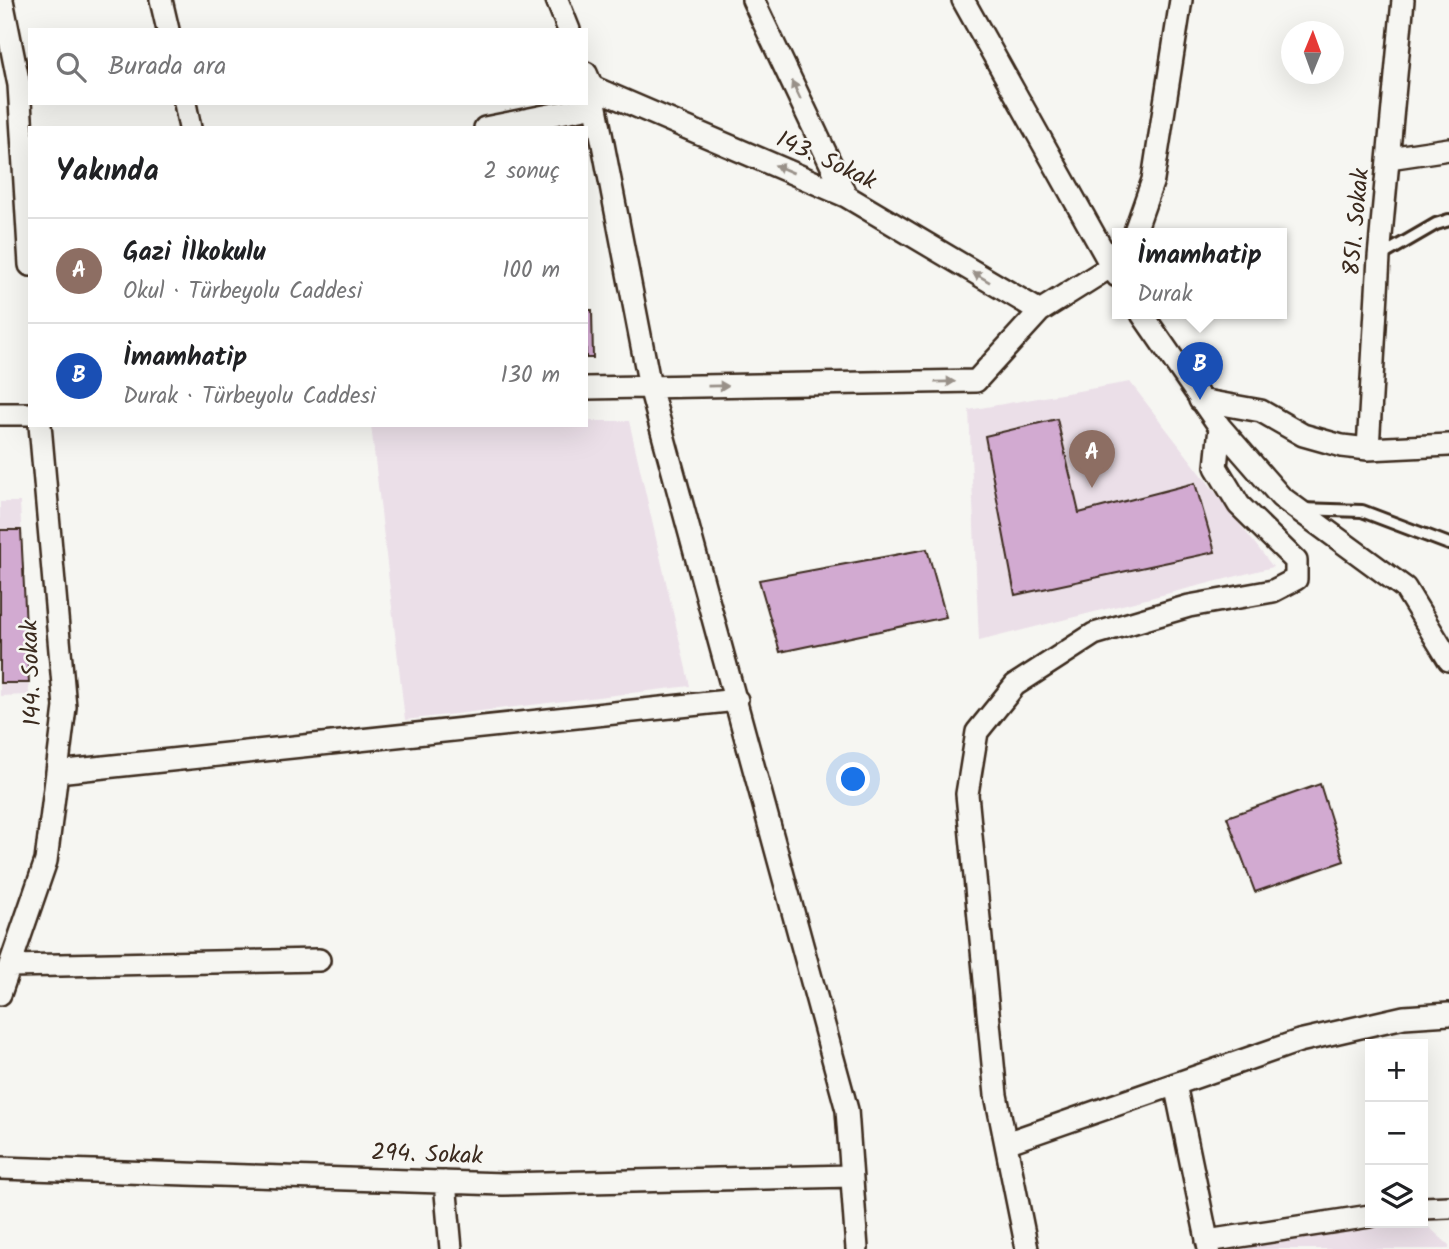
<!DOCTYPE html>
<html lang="tr">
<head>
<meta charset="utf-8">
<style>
  :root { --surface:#fff; --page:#f6f6f6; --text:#202124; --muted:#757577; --line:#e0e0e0; --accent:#3b2a1e }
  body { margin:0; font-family:Kalam,sans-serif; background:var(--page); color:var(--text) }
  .controls { position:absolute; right:21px; bottom:21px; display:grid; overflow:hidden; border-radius:0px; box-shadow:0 7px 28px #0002 }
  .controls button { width:63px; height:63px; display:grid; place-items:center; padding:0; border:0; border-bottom:2px solid var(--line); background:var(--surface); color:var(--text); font:35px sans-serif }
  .compass { position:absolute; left:1281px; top:21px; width:63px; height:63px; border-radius:50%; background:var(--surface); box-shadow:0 7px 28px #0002; rotate:1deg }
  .you { position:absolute; left:854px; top:780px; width:24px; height:24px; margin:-18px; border:5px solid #fff; border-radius:50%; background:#1a73e8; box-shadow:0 0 0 10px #1a73e833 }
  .badge { display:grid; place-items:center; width:46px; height:46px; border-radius:50%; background:var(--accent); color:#fff; font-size:23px; font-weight:700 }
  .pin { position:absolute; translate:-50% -58px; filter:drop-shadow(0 2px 4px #0008) }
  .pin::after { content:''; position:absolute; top:37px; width:24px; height:21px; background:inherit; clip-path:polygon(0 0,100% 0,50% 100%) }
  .popup { position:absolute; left:1112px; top:228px; width:175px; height:91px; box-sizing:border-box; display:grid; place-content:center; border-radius:0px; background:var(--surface); filter:drop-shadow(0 2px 5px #0005); font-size:23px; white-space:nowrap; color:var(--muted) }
  .popup b { font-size:26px; color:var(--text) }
  .popup::after { content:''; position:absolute; left:50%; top:100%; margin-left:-14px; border:14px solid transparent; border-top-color:var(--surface) }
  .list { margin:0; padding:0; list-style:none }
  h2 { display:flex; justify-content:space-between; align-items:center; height:91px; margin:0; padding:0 28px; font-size:30px }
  h2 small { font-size:23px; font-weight:400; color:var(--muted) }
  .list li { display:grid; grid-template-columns:46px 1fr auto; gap:21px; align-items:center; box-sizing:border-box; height:105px; padding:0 28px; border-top:2px solid var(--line) }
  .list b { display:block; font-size:26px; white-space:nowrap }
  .list p { margin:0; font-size:23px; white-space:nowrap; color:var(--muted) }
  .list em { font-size:23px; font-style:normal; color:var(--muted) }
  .icon { flex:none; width:38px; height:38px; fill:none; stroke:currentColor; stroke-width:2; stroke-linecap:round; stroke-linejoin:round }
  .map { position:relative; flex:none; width:1449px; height:1249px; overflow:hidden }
  .search { position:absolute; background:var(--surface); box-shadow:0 7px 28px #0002; left:28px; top:28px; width:560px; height:77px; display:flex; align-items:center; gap:18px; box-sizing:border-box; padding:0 24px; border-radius:0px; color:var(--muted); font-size:26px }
  .panel { position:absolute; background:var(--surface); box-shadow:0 7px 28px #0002; left:28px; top:126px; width:560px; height:301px; border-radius:0px }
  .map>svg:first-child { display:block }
  .built { fill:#ebdfe8 }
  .building { fill:#d2aad1; stroke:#3b2a1e; stroke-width:2 }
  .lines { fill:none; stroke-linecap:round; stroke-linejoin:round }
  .service-casing { stroke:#3b2a1e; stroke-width:16 }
  .minor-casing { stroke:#3b2a1e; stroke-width:26 }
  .service { stroke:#f6f6f2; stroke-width:10 }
  .minor { stroke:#f6f6f2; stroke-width:21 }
  .oneway { fill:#989088 }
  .labels { text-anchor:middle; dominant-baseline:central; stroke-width:5; stroke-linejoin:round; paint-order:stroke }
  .street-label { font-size:24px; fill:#3b2a1e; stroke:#f6f6f2 }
</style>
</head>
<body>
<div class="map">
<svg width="1449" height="1249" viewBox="0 0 1449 1249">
  <rect width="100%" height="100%" fill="#f6f6f2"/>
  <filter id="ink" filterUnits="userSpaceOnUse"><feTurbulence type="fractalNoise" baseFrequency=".0143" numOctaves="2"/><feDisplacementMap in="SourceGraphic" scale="14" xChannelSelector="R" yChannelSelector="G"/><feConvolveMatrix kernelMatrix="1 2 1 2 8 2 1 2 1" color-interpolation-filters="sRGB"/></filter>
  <g filter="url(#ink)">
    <!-- built -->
    <path class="built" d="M1130,382l143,185 -294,74 -10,-231z
      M586,421h43l61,265 -285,34 -34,-295h215z
      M0,502h20l9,193 -29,1z
      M1423,1222l26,23v4h-227l149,-26z"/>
    <!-- building -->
    <path class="building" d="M586,310h6l1,48h-7z
      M1057,419l22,94 116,-30 20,69 -200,43 -30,-159z
      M0,530h21l8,153h-29z
      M927,549l19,68 -166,35 -21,-72z
      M1320,784l24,77 -89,31 -28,-75z"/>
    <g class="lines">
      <defs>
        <path id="service" d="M1379,257l57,-33 13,-4
          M1301,509l61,2 87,33"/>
        <path id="minor" d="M2,0l17,85 11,180
          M161,0l7,30
          M557,0l12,30
          M753,0l93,196
          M963,0l154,276
          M586,73l6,14 58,300 197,723 10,139
          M592,87l254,109 194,115
          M185,103l5,25
          M485,128l110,-22
          M1389,158l60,-9
          M1134,234l19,-54 28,-180
          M1142,314l78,113 61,70 124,91 44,72
          M586,388l390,-7 64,-70 70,-44 8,-10
          M1200,400l61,11 42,24 39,11 26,3 81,-4
          M0,414h30
          M1368,449l11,-192 24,-257
          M57,772l680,-72
          M10,966l309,-6
          M0,994l46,-133 19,-154 -25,-282
          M1175,1084l34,165
          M1006,1143l293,-102 105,-24 45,-3
          M0,1168l503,16 348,-8
          M445,1182l6,67
          M1423,1208l26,-1
          M1207,1241l163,-25
          M1027,1249l-31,-154 -29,-301 10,-62 38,-47 79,-51 95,-28 84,-15 23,-12v-18l-57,-56 -23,-38 4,-40"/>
      </defs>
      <!-- service casing -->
      <use href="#service" class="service-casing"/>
      <!-- minor casing -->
      <use href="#minor" class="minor-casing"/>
      <!-- service -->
      <use href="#service" class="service"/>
      <!-- minor -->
      <use href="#minor" class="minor"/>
    </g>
    <!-- one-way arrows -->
    <defs><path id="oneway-solid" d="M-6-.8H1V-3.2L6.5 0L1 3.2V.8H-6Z" transform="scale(1.75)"/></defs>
    <g class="oneway">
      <use href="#oneway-solid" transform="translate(796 90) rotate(-115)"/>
      <use href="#oneway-solid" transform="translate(784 169) rotate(-157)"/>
      <use href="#oneway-solid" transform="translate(981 277) rotate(-149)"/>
      <use href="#oneway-solid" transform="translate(945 382) rotate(-1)"/>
      <use href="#oneway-solid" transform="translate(718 386) rotate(-1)"/>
    </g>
  </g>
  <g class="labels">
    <!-- street labels -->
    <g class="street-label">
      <text transform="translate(826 161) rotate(25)">143. Sokak</text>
      <text transform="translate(1357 222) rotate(-85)">851. Sokak</text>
      <text transform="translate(32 673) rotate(-92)">144. Sokak</text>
      <text transform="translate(427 1155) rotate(2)">294. Sokak</text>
    </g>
  </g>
</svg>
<div class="controls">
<button>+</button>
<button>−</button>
<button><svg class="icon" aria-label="layers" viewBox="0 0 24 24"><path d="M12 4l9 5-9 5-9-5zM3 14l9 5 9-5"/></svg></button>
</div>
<svg class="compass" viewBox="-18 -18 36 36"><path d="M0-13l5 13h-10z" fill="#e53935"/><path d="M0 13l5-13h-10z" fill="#757577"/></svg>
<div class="you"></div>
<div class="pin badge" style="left:1092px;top:488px;background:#8d6e63">A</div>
<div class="pin badge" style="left:1200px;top:400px;background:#1a4fb4">B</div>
<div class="popup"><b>İmamhatip</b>Durak</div>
<div class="search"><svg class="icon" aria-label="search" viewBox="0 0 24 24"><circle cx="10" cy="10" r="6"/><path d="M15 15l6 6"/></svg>Burada ara</div>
<section class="panel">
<h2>Yakında<small>2 sonuç</small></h2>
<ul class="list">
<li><span class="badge" style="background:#8d6e63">A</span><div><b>Gazi İlkokulu</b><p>Okul · Türbeyolu Caddesi</p></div><em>100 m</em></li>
<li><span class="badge" style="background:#1a4fb4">B</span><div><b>İmamhatip</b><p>Durak · Türbeyolu Caddesi</p></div><em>130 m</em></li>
</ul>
</section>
</div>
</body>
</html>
